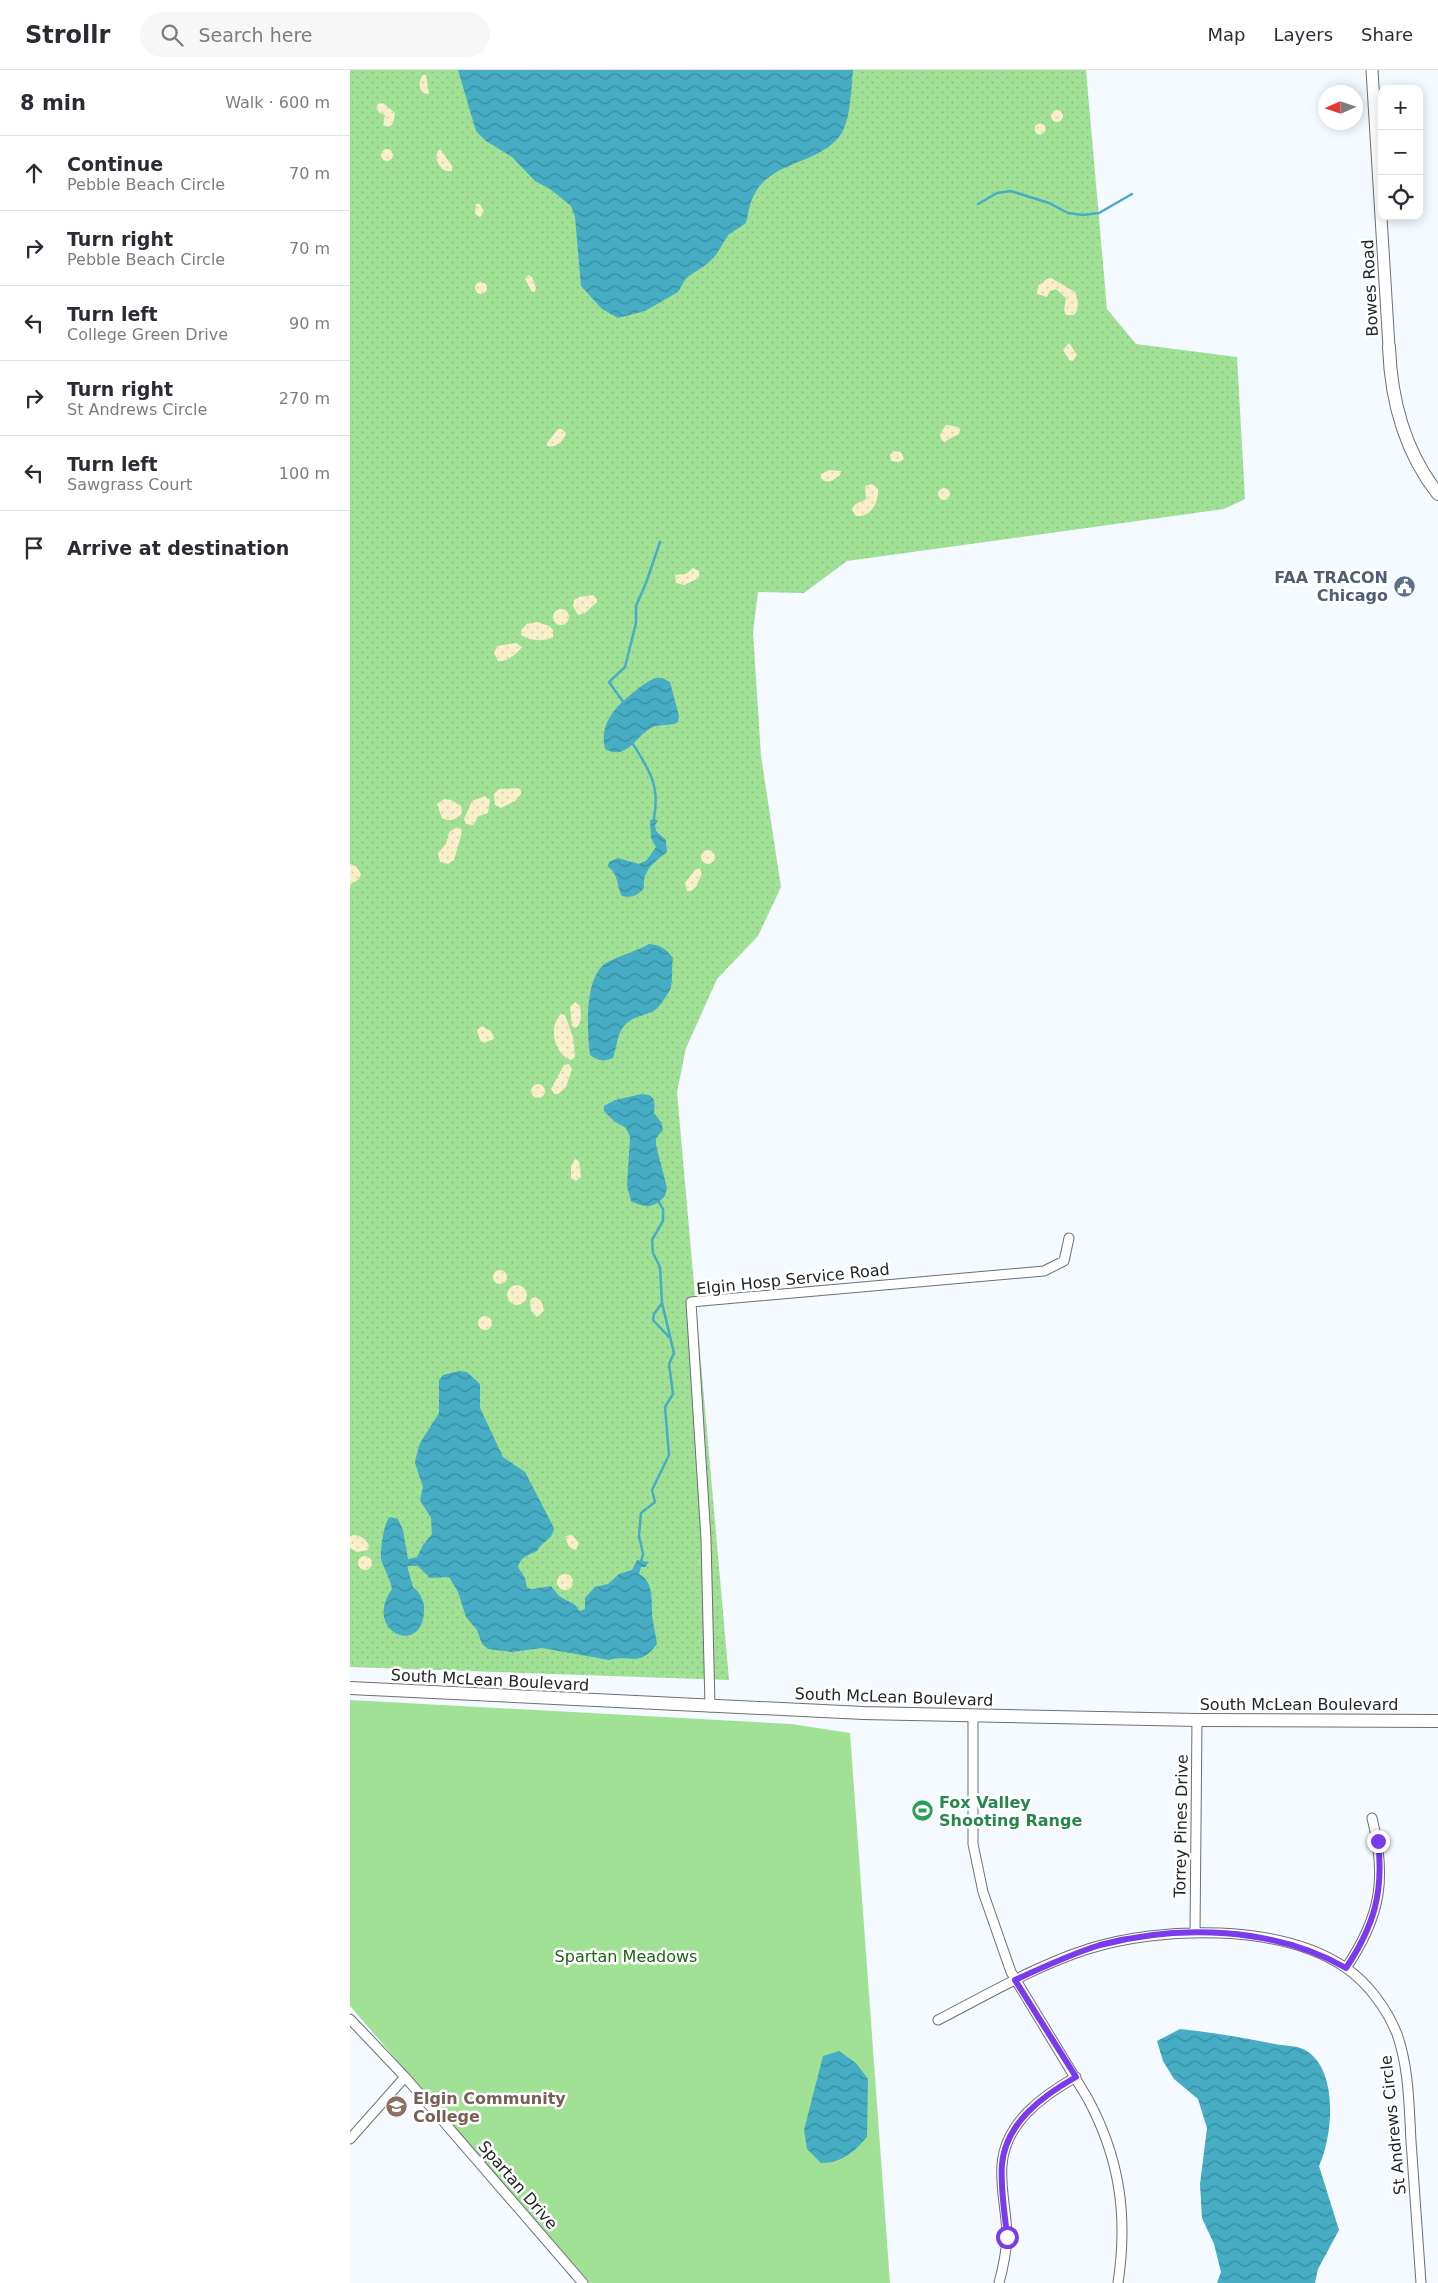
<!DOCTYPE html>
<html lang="en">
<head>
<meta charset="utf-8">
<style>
  :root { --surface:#fff; --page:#f7f7f7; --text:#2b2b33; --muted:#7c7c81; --line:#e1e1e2 }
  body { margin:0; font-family:"DejaVu Sans",sans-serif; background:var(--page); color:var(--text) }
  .controls { position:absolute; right:15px; top:15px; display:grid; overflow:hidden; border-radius:10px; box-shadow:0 2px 12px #0003 }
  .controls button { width:45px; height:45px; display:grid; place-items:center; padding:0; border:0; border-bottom:1px solid var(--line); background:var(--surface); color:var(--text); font:25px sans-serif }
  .compass { position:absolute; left:968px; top:15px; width:45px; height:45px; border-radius:50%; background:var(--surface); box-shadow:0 2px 12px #0003; rotate:267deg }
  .stop { position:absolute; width:15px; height:15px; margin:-11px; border:4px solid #7c3aed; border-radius:50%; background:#fff }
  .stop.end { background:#7c3aed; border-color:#fff; box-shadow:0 1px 5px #0008 }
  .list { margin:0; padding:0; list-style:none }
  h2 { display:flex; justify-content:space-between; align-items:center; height:65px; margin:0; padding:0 20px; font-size:21px }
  h2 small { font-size:16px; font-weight:400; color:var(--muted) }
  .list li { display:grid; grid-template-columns:32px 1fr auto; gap:15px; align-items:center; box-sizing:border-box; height:75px; padding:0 20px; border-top:1px solid var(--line) }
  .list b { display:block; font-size:19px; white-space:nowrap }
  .list p { margin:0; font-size:16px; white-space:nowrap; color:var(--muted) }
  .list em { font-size:16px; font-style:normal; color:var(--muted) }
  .icon { flex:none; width:28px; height:28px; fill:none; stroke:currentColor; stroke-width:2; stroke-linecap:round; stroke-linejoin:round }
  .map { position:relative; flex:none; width:1088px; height:2213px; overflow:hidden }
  header { display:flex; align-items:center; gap:30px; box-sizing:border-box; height:70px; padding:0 25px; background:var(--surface); border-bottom:1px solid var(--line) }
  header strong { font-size:24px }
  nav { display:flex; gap:28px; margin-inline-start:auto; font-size:18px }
  .search { width:350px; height:45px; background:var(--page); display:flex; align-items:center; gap:12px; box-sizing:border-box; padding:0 18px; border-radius:28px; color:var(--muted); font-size:19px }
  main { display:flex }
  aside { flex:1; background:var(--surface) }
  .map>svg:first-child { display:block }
  .grass { fill:url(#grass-dots) }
  .sand { fill:url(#sand-dots) }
  .park { fill:#a0e196 }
  .water { fill:url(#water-waves) }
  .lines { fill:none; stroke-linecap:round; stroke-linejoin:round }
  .stream { stroke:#46adc4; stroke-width:2.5 }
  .minor-casing { stroke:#6b7074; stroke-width:11 }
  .tertiary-casing { stroke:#6b7074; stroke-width:13 }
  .secondary-casing { stroke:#6b7074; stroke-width:14 }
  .minor { stroke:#fff; stroke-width:9 }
  .tertiary { stroke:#fff; stroke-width:11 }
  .secondary { stroke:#fff; stroke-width:12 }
  .route { stroke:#7c3aed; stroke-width:6 }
  .labels { text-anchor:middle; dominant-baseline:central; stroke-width:5; stroke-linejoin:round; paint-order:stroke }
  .street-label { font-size:16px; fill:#222526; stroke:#fff }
  .service-label { font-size:16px; font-weight:bold; fill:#4e5e75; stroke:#fff; text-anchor:end }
  .leisure-label { font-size:16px; font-weight:bold; fill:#27864d; stroke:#fff; text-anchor:start }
  .park-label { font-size:16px; fill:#1f5f16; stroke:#fff }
  .education-label { font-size:16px; font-weight:bold; fill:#785e54; stroke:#fff; text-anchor:start }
</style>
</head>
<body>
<header>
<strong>Strollr</strong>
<div class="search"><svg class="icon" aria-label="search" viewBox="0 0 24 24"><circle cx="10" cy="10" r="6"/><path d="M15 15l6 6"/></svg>Search here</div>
<nav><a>Map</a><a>Layers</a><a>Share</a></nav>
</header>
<main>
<aside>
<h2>8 min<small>Walk · 600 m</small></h2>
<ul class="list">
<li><svg class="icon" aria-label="ahead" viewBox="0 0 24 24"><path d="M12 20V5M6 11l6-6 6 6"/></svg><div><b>Continue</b><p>Pebble Beach Circle</p></div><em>70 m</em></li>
<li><svg class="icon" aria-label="right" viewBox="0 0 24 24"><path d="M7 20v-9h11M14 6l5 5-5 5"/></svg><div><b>Turn right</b><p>Pebble Beach Circle</p></div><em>70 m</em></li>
<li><svg class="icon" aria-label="left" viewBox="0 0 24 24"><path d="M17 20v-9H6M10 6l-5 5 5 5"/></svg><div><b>Turn left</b><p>College Green Drive</p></div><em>90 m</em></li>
<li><svg class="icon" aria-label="right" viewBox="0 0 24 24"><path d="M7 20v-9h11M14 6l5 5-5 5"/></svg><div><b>Turn right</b><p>St Andrews Circle</p></div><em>270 m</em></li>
<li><svg class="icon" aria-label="left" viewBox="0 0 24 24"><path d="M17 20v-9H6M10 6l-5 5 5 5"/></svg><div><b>Turn left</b><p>Sawgrass Court</p></div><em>100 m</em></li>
<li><svg class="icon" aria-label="arrive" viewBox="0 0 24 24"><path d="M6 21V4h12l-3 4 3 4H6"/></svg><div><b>Arrive at destination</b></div></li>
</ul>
</aside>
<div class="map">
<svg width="1088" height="2213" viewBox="0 0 1088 2213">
  <defs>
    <pattern id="grass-dots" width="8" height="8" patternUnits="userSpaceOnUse" patternTransform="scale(1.25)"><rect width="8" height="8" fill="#a0e196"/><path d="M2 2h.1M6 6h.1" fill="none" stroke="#8ac181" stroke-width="1.8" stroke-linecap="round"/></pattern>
    <pattern id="sand-dots" width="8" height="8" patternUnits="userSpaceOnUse" patternTransform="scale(1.25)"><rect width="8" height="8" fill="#f9efca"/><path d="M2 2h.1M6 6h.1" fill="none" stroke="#d5cdad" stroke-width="1.8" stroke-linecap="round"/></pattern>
    <pattern id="water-waves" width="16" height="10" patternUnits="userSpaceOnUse" patternTransform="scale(1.25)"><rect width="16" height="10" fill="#46adc4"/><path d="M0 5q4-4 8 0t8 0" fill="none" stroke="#3a8d9f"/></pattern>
  </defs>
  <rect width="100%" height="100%" fill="#f4faff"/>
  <!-- grass -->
  <path class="grass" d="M0,0h736l21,239 29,35 101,13 8,142 -21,10 -377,52 -43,32 -46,-1 -5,40 8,124 20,131 -23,49 -41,43 -31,69 -9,44 52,588 -379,-13z"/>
  <!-- sand -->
  <path class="sand" d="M73,5h3l3,19 -6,-1c-5,-5 -4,-13 0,-18z
    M33,33l12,10 -2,11 -5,3 -5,-2 2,-10 -5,-2 -4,-5 2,-4z
    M701 46a6 6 0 1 1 12 0a6 6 0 1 1-12 0Z
    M684.5 59a5.5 5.5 0 1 1 11 0a5.5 5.5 0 1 1-11 0Z
    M31 85a6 6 0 1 1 12 0a6 6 0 1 1-12 0Z
    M89,80h2l11,16v5h-6c-7,-3 -13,-14 -7,-21z
    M126,134h4l4,8 -4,5 -5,-3z
    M178,205l4,2 4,11 -1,4h-3l-7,-13z
    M701,208l24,14c3,7 5,17 -1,23h-8l-2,-5 2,-12 -10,-9 -6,2 -3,6 -10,-3 1,-8 9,-7z
    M125 218a6 6 0 1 1 12 0a6 6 0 1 1-12 0Z
    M719,273l8,12 -4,6 -4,-1 -6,-10z
    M596,355l13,2 1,3 -1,4 -15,8 -3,-3 -1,-5z
    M208,359h4l4,4c-2,9 -11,15 -19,13v-3z
    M543,381l8,1 3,7 -5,3 -8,-1 -1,-6z
    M479,400l12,1 -1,4c-6,5 -13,10 -19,3v-4z
    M522,414l6,5c1,13 -7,29 -22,27l-4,-6c3,-9 9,-7 14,-11l-1,-13z
    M588 424a6 6 0 1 1 12 0a6 6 0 1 1-12 0Z
    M343,498l6,3v7l-15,7 -8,-2 -1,-8 11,-1z
    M243,525l4,4v3l-12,11 -7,2 -5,-9 1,-6 5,-3z
    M203 547a8 8 0 1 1 16 0a8 8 0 1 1-16 0Z
    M187,552l12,4 4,4v7c-10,5 -23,4 -32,-2v-5l6,-6z
    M166,573l6,4c-5,7 -16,15 -24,14l-4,-8 3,-7z
    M168,718l3,2v4l-6,7 -14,7 -6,-3 -1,-11 5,-5z
    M135,726l5,4 -2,13 -9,3 -6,9 -7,-1 -2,-5 8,-18z
    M94,729l7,1 10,6 1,7c-5,7 -12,9 -20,5l-5,-14z
    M107,757l4,2 1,3 -8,28 -6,4 -8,-2 -2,-9 8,-9 3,-12z
    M351 787a7 7 0 1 1 14 0a7 7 0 1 1-14 0Z
    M0,794l7,3 4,7 -2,5 -9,6z
    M349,798l3,5 -6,14 -5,4h-4l-2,-8 10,-13z
    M225,932l5,4c1,7 2,17 -4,22l-4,-2 -2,-19z
    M211,944l4,1 8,22 2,20 -4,3c-16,-5 -24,-33 -10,-46z
    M132,956l10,6 2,7 -11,4 -3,-3 -3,-10z
    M219,994l3,5 -6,18 -8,7h-4l-3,-5 13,-24z
    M181 1021a7 7 0 1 1 14 0a7 7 0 1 1-14 0Z
    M225,1089l4,2 2,16 -5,4 -5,-3v-12z
    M143 1207a7 7 0 1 1 14 0a7 7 0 1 1-14 0Z
    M157 1225a10 10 0 1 1 20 0a10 10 0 1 1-20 0Z
    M186,1227l6,5 2,9 -7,6 -6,-6 -1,-10 2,-3z
    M128 1253a7 7 0 1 1 14 0a7 7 0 1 1-14 0Z
    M3,1465c8,0 13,4 16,11l-1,4 -11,2 -7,-4v-11z
    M222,1465l7,8 -3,7c-7,-1 -10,-8 -10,-14z
    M8 1493a7 7 0 1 1 14 0a7 7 0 1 1-14 0Z
    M207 1512a8 8 0 1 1 16 0a8 8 0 1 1-16 0Z"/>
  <!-- park -->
  <path class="park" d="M0,1630l441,24 59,9 40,550h-301l-239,-277z"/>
  <!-- water -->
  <path class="water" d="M108,0h395c-2,19 -2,52 -14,67 -24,29 -69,23 -86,60 -4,8 -5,18 -7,26l-18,12 -12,20 -9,9 -21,14 -8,14 -33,19 -27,7 -16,-9 -21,-23 -6,-69 -4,-11 -21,-17 -15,-8 -23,-24 -26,-16 -10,-10z
    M306,608h6l8,4 9,34 -1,6c-8,5 -18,1 -27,6 -15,8 -24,33 -46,21 -6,-25 10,-42 28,-56 7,-6 14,-12 23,-15z
    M304,748l4,3 -3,4 1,6 10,9 1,12c-12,10 -25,18 -23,36 -7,8 -12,10 -22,8 -6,-11 -3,-22 -14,-29l1,-5 9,-4 21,6 8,-4 9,-13 -5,-9 -1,-17z
    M299,874c12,1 17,5 24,14 -2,10 1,26 -4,34 -3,5 -10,15 -14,18 -11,7 -22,5 -31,16 -7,8 -7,21 -11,32 -10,4 -15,3 -23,-3 -3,-24 -6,-78 16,-92 12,-7 34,-13 43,-19z
    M292,1024c14,1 13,7 12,19l7,9 2,8 -7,8v7l11,43 -2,8c-11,12 -19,13 -34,5l-4,-15 3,-49 -4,-9 -12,-7 -10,-10v-5l11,-6z
    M109,1301l8,1 13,12v24l23,49 22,15 29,56c-1,12 -12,13 -17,23 -9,5 -16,5 -19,16l7,11 2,10 5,1 19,-3 8,10 16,9 5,6 5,-2v-11l10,-11 13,-3 11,-10 13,-4 5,-10 12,2 -4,5h-4l-2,7c17,8 11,31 14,47 1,8 3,15 4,23 -18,24 -25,10 -48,16l-67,-12 -30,4 -24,-3 -6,-5 -5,-14 -11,-13 -8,-25 -9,-15 -19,1 -12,-12h-11l6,21c5,3 11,13 11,20 2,52 -63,26 -32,-18 -2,-11 -8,-20 -11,-30 -1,-8 3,-38 9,-42l8,2 5,11 5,29 9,-2 6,-12 9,-11 -1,-16 -11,-18 3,-13 -8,-24 1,-6 4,-14 19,-30v-33l4,-5z
    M830,1959c32,3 63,9 95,15 8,2 22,1 30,6 34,19 28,86 14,116l20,64 -21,39 -3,14h-98l4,-11 -7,-28 -12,-26 -2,-34 7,-56 -9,-29 -24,-20 -11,-18 -6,-20z
    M489,1981l17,12 12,16 -1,58c-13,15 -25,26 -46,26l-14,-14 -3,-19 19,-74z"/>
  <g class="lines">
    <!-- stream -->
    <path class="stream" d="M628,134l19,-11 14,-2 38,12 19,10 15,2 16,-2 33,-19
      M274,633l-15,-21 16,-15 11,-44v-17l10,-23 14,-41
      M283,674c17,27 27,42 21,74
      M312,1233l-8,11 -1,6 16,17
      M291,1492l2,-8 -4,-18 2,-23 14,-11 -3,-12 17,-35 -4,-48 8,-13 -4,-30 5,-11 -12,-50 -2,-36 -7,-14 -1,-13 11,-19v-12l-5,-8"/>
    <defs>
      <path id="minor" d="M360,1637l-4,-168 -15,-237 353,-31 20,-10 5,-23
        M623,1646v128l10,48 28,80 77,127c32,60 40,117 30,184
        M845,1862l2,-212
        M996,1898c35,-52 41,-90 26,-150
        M0,1949l55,58 178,206
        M588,1950c49,-25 97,-54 150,-71 72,-23 193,-26 258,19 22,15 41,41 51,66 12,34 12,72 14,107 3,47 7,95 10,142
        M0,2069l55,-62
        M649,2213c4,-15 7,-30 8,-45 0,-25 -7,-49 -5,-73 3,-42 40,-69 74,-88"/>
      <path id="tertiary" d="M1022,0l17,277"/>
      <path id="secondary" d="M1039,277c2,54 16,105 49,147
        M0,1618l513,25 334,7 241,1"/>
    </defs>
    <!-- minor casing -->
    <use href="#minor" class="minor-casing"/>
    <!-- tertiary casing -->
    <use href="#tertiary" class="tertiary-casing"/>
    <!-- secondary casing -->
    <use href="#secondary" class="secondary-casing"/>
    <!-- minor -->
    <use href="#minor" class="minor"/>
    <!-- tertiary -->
    <use href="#tertiary" class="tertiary"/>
    <!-- secondary -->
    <use href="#secondary" class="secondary"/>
  </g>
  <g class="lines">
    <!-- route -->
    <path class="route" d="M657,2167c-2,-24 -7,-49 -5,-73 4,-41 40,-68 74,-87l-61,-97c28,-13 56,-26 85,-35 79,-21 174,-18 246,23 28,-42 38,-76 32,-127"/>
  </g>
  <!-- icons -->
  <defs>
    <symbol id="civic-disc" viewBox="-11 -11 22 22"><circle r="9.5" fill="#5c6f8a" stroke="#fff"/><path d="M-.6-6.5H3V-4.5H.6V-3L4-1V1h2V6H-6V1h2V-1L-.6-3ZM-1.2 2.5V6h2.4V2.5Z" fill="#fff"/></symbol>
    <symbol id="stadium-disc" viewBox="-11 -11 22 22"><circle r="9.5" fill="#2e9e5b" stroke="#fff"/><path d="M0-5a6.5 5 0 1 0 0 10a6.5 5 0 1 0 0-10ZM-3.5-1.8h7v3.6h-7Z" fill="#fff"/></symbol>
    <symbol id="university-disc" viewBox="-11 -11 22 22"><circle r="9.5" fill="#8d6e63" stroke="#fff"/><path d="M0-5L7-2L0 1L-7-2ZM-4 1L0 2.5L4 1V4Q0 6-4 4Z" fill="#fff"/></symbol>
  </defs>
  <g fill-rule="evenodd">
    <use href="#civic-disc" x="1042" y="504" width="25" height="25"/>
    <use href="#stadium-disc" x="560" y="1728" width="25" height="25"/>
    <use href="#university-disc" x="34" y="2024" width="25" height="25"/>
  </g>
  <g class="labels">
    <!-- street labels -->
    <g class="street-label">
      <text transform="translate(1020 218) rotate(-93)">Bowes Road</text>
      <text transform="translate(443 1209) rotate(-6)">Elgin Hosp Service Road</text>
      <text transform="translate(140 1610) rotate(3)">South McLean Boulevard</text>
      <text transform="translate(544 1627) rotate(2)">South McLean Boulevard</text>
      <text x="949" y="1634">South McLean Boulevard</text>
      <text transform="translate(831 1756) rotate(-89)">Torrey Pines Drive</text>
      <text transform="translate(1043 2055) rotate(-96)">St Andrews Circle</text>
      <text transform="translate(168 2115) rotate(49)">Spartan Drive</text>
    </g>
    <!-- service labels -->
    <g class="service-label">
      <text x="1038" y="507">FAA TRACON<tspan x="1038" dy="18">Chicago</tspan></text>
    </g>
    <!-- leisure labels -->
    <g class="leisure-label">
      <text x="589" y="1732">Fox Valley<tspan x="589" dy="18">Shooting Range</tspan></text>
    </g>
    <!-- park labels -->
    <g class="park-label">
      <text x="276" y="1886">Spartan Meadows</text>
    </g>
    <!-- education labels -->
    <g class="education-label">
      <text x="63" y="2028">Elgin Community<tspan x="63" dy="18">College</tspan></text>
    </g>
  </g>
</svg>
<div class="controls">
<button>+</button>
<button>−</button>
<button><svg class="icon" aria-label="locate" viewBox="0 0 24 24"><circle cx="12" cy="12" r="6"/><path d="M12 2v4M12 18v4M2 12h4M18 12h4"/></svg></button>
</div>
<svg class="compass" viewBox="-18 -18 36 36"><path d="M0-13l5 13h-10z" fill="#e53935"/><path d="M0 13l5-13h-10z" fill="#7c7c81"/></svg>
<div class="stop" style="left:657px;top:2167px"></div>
<div class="stop end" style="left:1028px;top:1771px"></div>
</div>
</main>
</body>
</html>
